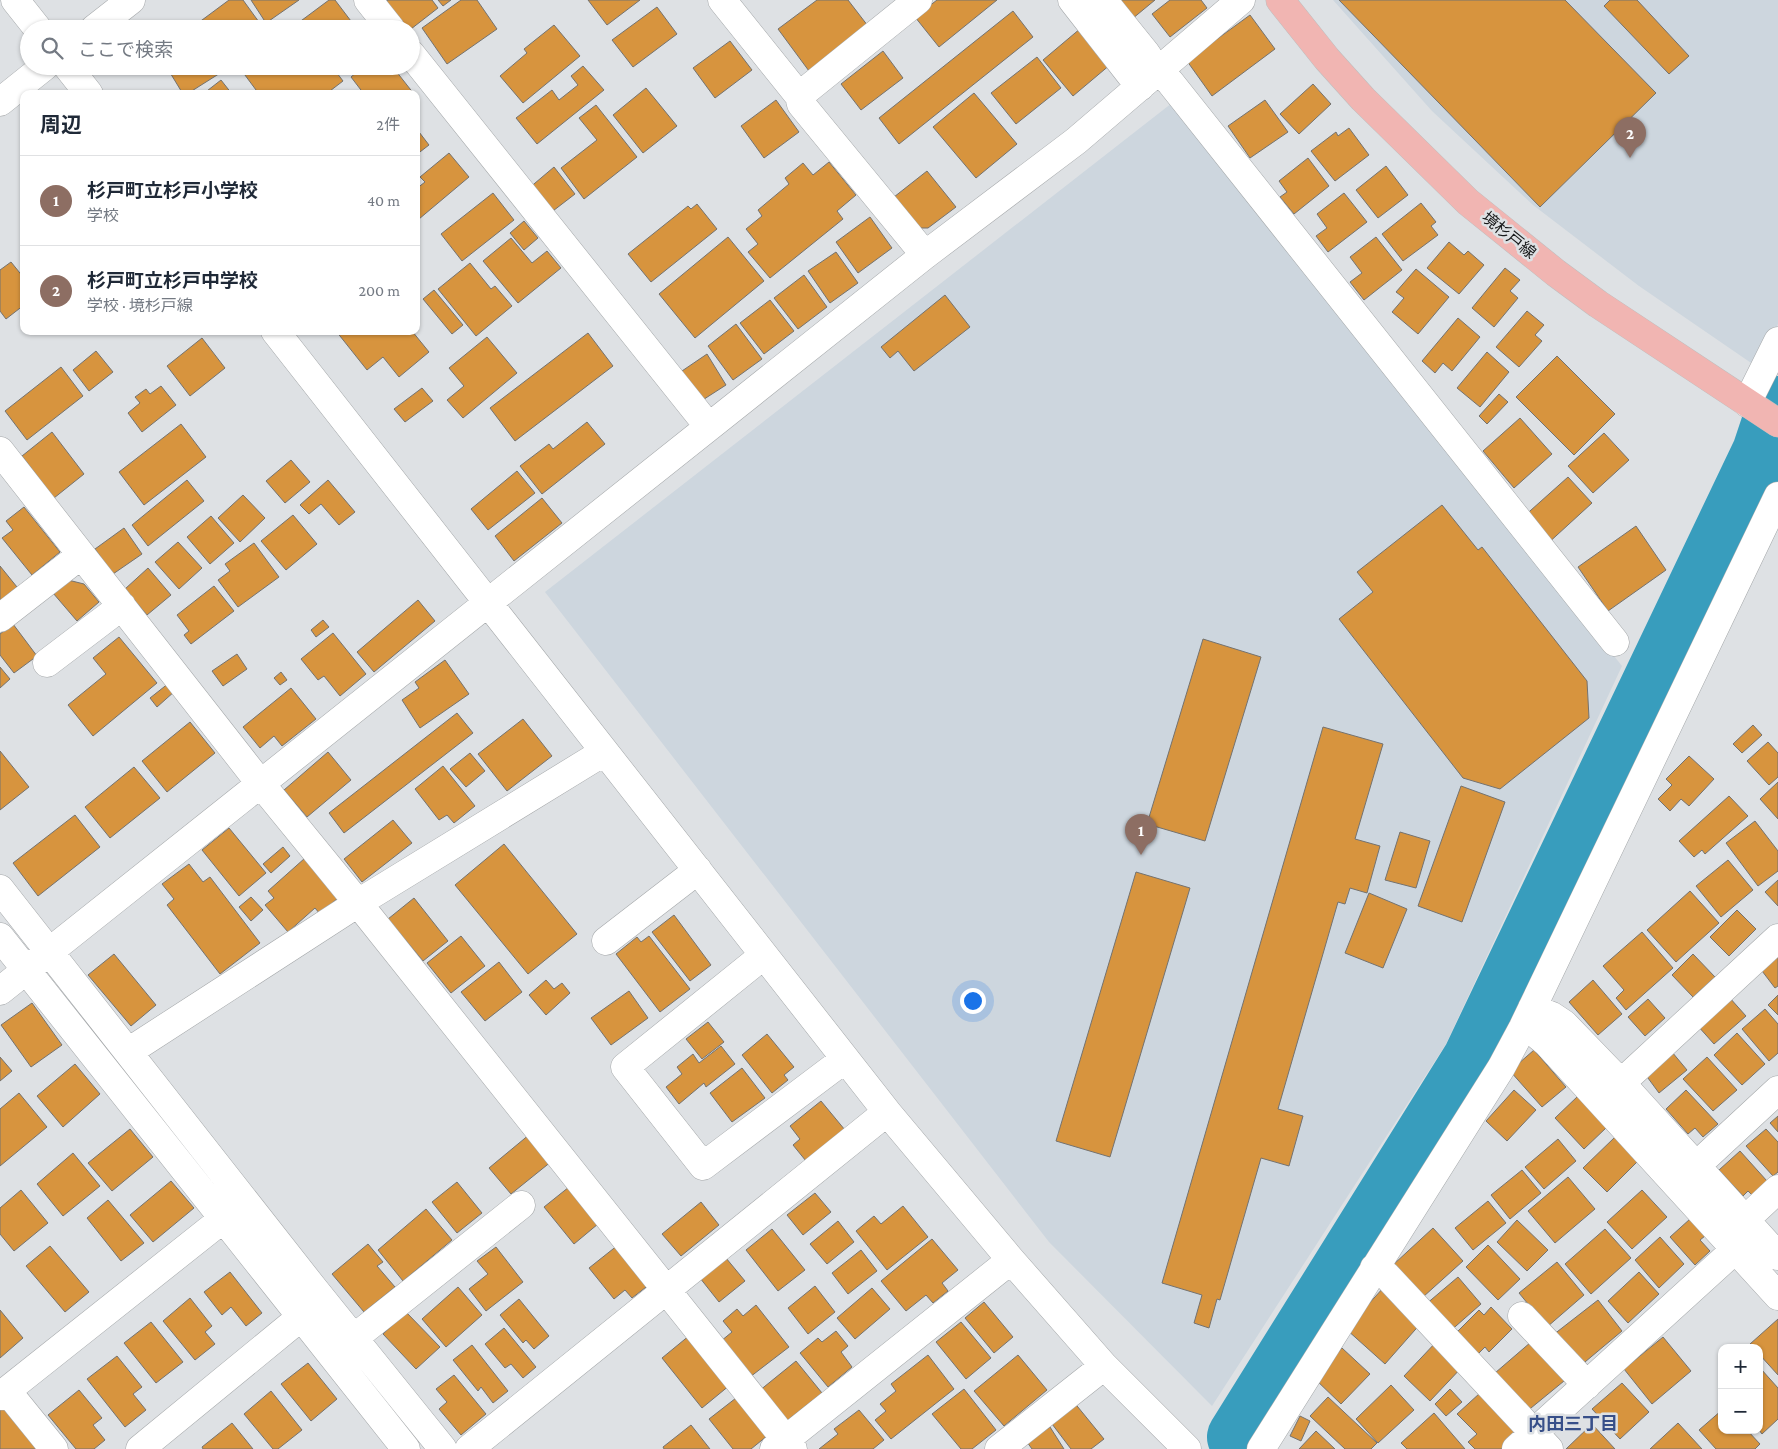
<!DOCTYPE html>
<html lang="ja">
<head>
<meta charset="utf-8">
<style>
  :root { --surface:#fff; --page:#f6f6f7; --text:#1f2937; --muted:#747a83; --line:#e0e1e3; --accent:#2e56c5 }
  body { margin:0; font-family:"Crimson Pro","Noto Sans JP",serif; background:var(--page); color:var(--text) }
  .controls { position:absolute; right:15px; bottom:15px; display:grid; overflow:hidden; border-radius:10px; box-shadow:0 1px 4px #0004 }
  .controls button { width:45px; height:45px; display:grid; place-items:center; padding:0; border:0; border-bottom:1px solid var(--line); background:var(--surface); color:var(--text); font:25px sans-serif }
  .you { position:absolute; left:972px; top:1000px; width:18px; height:18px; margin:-12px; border:4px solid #fff; border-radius:50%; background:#1a73e8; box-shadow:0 0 0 8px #1a73e833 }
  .badge { display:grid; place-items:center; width:32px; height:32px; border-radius:50%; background:var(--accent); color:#fff; font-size:16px; font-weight:700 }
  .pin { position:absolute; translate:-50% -41px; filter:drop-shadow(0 1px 2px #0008) }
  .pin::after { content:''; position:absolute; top:26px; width:18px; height:15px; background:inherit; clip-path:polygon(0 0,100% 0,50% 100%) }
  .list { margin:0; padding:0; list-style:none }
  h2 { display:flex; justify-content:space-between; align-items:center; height:65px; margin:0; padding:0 20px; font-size:21px }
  h2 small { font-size:16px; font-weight:400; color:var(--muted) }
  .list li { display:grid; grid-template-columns:32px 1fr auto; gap:15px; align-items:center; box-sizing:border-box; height:90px; padding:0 20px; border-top:1px solid var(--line) }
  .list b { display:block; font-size:19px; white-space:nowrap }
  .list p { margin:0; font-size:16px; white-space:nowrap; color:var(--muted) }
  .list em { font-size:16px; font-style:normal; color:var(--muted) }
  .icon { flex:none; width:28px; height:28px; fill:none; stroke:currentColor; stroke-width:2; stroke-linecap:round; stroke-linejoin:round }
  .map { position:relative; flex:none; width:1778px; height:1449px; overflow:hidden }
  .search { position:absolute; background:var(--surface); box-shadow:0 1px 4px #0004; left:20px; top:20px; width:400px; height:55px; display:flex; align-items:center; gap:12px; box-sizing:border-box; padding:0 18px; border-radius:28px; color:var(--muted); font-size:19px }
  .panel { position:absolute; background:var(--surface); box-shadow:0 1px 4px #0004; left:20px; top:90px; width:400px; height:245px; border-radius:10px }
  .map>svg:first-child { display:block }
  .built { fill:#cdd6de }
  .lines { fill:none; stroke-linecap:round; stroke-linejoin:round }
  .river { stroke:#389dbd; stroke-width:62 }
  .building { fill:#d7943e; stroke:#74726f }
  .minor-casing { stroke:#a5a8aa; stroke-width:29 }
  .major-casing { stroke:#bebfbf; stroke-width:29 }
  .minor { stroke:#fff; stroke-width:28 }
  .major { stroke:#f1b5b2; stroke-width:28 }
  .labels { text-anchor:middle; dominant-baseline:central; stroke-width:5; stroke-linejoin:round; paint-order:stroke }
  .street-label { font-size:16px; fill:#18191a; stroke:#dee1e4 }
  .neighbourhood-label { font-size:18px; font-weight:bold; fill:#374f89; stroke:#dee1e4 }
</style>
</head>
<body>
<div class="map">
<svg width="1778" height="1449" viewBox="0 0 1778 1449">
  <rect width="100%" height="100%" fill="#dee1e4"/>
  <!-- built -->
  <path class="built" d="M1333,0h445v324l-21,43 -118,-81 -106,-81 -101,-94z
    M1172,103l450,563 -176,378 -234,362 -163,-164 -504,-650z"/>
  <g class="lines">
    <!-- river -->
    <path class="river" d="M1238,1437l235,-377 290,-608 15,-45"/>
  </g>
  <!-- building -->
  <path class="building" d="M229,0h14l21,29h-62l-4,-6z
    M251,0h48l-33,23z
    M329,0h6l22,29h-67z
    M388,0h44l6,8 -27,21h-4l-22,-27z
    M438,0h13l-8,6z
    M461,0h16l20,29 -50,35 -25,-36z
    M588,0h52l-33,25z
    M817,0h31l20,26 -59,45 -31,-42z
    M937,0h60l-58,47 -24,-30z
    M1115,0h40l-23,19z
    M1170,0h31l6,8 -37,29 -18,-23z
    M1339,0h226l91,93 -116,114z
    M1610,0h27l52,56 -20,18 -65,-68z
    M657,7l20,27 -44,33 -21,-27z
    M1013,11l20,26 -134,107 -20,-26z
    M1250,15l25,34 -63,47 -25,-35z
    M554,25l26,31 -57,47 -23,-27 27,-23 -3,-4z
    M1081,28l30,36 -38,32 -30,-36z
    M730,41l22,29 -37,28 -22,-30z
    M883,51l20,27 -42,32 -20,-26z
    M1037,57l24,31 -45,36 -25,-31z
    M166,66h56l3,4 -38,24h-4z
    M240,66h105l-8,7 6,8 -17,13h-67l-20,-27z
    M364,66h7l5,7 8,-7h8l22,28h-50l-13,-17z
    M583,66l21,24 -67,54 -21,-26 36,-28 7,10 19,-15 -7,-9z
    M221,80l11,14h-29z
    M1313,84l18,20 -32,30 -19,-20z
    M646,88l31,38 -34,27 -30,-38z
    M974,93l43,51 -41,34 -43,-51z
    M776,100l23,32 -35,26 -23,-32z
    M1265,100l23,32 -38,26 -22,-32z
    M596,105l41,52 -53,42 -23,-31 36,-28 -18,-22z
    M416,128l13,17 -13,10z
    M1349,128l20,27 -34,26 -24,-30 25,-19 2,4z
    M449,153l20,24 -50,42 -3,-3v-27l9,-7 -5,-5z
    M1308,158l21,28 -35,28 -14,-17 7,-5 -8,-11z
    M829,162l27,33 -19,16 6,8 -73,59 -22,-26 10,-8 -12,-15 16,-13 -4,-6 31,-26 -4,-6 18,-15 10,12z
    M1386,166l22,29 -30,23 -22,-28z
    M554,167l21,27 -26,20 -21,-25z
    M927,171l29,36 -28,21h-10l-24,-31z
    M493,193l21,27 -52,41 -21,-27z
    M1344,193l23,29 -39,30 -12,-16 11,-8 -10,-14z
    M1421,203l15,19 -5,4 7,9 -35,26 -21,-27z
    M697,204l20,25 -66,53 -23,-28 60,-48 3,3z
    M870,217l22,31 -34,25 -22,-31z
    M524,221l14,17 -14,12 -14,-17z
    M728,237l36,44 -69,57 -36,-44z
    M1376,237l26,33 -38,30 -14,-18 12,-9 -12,-16z
    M511,238l21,25 15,-12 14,17 -43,35 -35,-42z
    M1449,242l15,13 4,-4 16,14 -25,29 -32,-26z
    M836,252l22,31 -28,20 -22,-32z
    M11,262l13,16v27l-18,14 -6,-8v-41z
    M470,263l21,26 4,-3 17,20 -36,30 -38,-47z
    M1505,268l15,12 -10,11 8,7 -24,29 -22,-19z
    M1416,269l33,28 -31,37 -26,-22 12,-14 -8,-6z
    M804,275l23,32 -29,22 -24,-31z
    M434,290l29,35 -11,9 -29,-35z
    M945,295l25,32 -56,44 -16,-20 -8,7 -9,-11z
    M770,300l24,31 -30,23 -24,-31z
    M1527,311l17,14 -9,10 7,6 -23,26 -23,-20z
    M1458,318l22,19 -28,34 -9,-8 -8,10 -13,-12z
    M736,324l26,35 -29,21 -25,-34z
    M336,331h76l17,21 -30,25 -16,-20 -16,13z
    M588,333l25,33 -98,75 -25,-33z
    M487,337l30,36 -54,45 -16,-18 17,-14 -15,-18z
    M202,338l23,30 -35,28 -23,-30z
    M96,351l17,21 -24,19 -16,-21z
    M1487,352l22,20 -29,35 -23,-19z
    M707,354l19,31 -28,18 -19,-30z
    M1557,356l58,58 -41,41 -58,-58z
    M61,367l22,29 -56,44 -22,-29z
    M161,386l15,19 -34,27 -14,-19 12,-10 -5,-6 11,-8 4,5z
    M422,388l11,13 -28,21 -11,-13z
    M1499,394l9,8 -21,22 -8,-8z
    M1520,418l32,36 -38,34 -31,-37z
    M587,422l18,22 -63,50 -22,-28 29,-22 4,5z
    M181,424l25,33 -62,48 -25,-33z
    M52,432l32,42 -30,24 -32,-42z
    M1604,433l25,27 -36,33 -25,-27z
    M291,460l19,22 -25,21 -19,-22z
    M517,471l18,22 -47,37 -17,-21z
    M1568,477l24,26 -47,43 -24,-27z
    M187,480l17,21 -56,45 -16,-21z
    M328,480l27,32 -16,13 -18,-21 -12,10 -9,-9z
    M243,495l22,23 -25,24 -22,-24z
    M542,498l20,25 -48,38 -19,-25z
    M1442,505l36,45 4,-3 105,134 2,37 -89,71 -37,-11 -124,-159 34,-27 -16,-20z
    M24,507l36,45 -28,23 -30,-37 11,-8 -7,-9z
    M293,515l24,29 -31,26 -25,-29z
    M211,516l23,27 -24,21 -23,-27z
    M1636,526l30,44 -58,41 -30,-44z
    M124,528l18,26 -29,20 -18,-25z
    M178,542l24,26 -23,21 -24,-27z
    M254,543l25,34 -41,30 -20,-27 12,-9 -5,-7z
    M0,566l17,21 -17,14z
    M148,568l23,27 -24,20 -22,-26z
    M68,580l16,4 15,18 -22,19 -24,-28z
    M214,586l20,25 -43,33 -7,-9 5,-4 -12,-16z
    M418,600l17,21 -61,51 -17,-20z
    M323,620l6,7 -13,10 -5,-7z
    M13,624l24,32 -23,17 -14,-18v-21z
    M333,633l33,41 -26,22 -16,-20 -6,4 -17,-21z
    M119,637l38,46 -64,53 -25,-31 38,-31 -13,-16z
    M1203,639l58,18 -56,184 -58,-17z
    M237,654l10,15 -24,17 -11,-15z
    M445,660l24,34 -49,34 -18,-28 17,-12 -4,-6z
    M0,667l10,12 -10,9z
    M281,672l6,8 -7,5 -6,-7z
    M169,683l6,8 -18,16 -7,-9z
    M291,688l25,31 -34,27 -8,-10 -14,12 -17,-21z
    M457,713l16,20 -129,100 -15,-20z
    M523,719l29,37 -45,35 -29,-37z
    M190,722l25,31 -48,39 -25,-31z
    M1753,725l9,10 -20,18 -9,-9z
    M1323,727l60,17 -28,95 25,7 -13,47 -17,-5 -5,16 -7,-2 -60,207 25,7 -14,50 -28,-8 -41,142 -3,-1 -8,29 -15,-5 8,-28 -40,-12z
    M1768,742l10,11v24l-9,8 -22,-24z
    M0,751l29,36 -29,23z
    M328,752l23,28 -44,37 -23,-27z
    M470,753l15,18 -19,16 -16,-18z
    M1689,756l25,23 -25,27 -8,-7 -11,12 -12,-12 14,-14 -6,-6z
    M443,766l32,40 -21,17 -7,-8 -8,5 -24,-31z
    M134,767l26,31 -50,40 -25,-31z
    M1778,782v37l-18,-20z
    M1461,786l44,16 -43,120 -44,-16z
    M1729,796l19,20 -43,38 -3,-4 -8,7 -15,-16z
    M75,815l25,32 -62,49 -25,-33z
    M393,820l19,23 -50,39 -18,-23z
    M1755,821l23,30v20l-20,15 -32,-43z
    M229,828l37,45 -27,23 -37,-46z
    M1400,832l30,9 -14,47 -31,-8z
    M504,844l73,90 -49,40 -73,-89z
    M283,847l7,9 -19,17 -8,-9z
    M305,858l34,39 -19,17 -5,-6 -27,24 -23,-27 9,-7 -6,-7z
    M1728,860l25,30 -32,27 -25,-31z
    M189,864l14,18 7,-5 50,66 -40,31 -53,-69 7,-6 -12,-15z
    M1136,872l54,16 -80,269 -54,-16z
    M1778,880v26l-13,-14z
    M1690,891l29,32 -43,39 -29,-32z
    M1369,893l38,16 -24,59 -38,-15z
    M251,897l12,13 -12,11 -12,-14z
    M414,898l34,43 -25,20 -35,-42z
    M1737,910l19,19 -27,27 -19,-19z
    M674,915l37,50 -21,16 -38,-49z
    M1642,932l31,36 -47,42 -10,-12 8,-8 -21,-24z
    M461,936l24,30 -34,27 -24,-30z
    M649,936l41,53 -30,23 -44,-58 21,-17 4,5z
    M1778,953v33l-3,2 -16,-21z
    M114,954l42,51 -25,21 -43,-51z
    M1693,954l22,23 -22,20 -21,-22z
    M499,962l23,30 -37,29 -24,-29z
    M546,980l8,9 8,-6 8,10 -24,22 -17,-20z
    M1593,980l29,34 -24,21 -29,-33z
    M629,991l19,27 -37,27 -20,-27z
    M1778,995v20l-10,-10z
    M1729,997l17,19 -32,28 -17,-19z
    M1648,999l17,19 -20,18 -17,-19z
    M32,1003l30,42 -31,22 -30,-42z
    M1765,1009l13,15v29l-9,8 -27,-32z
    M708,1022l16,20 -22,17 -16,-20z
    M1737,1033l28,31 -23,21 -28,-30z
    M767,1034l27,33 -10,8 4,5 -16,13 -30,-38z
    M721,1046l14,18 -29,23 -2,-4 -25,21 -13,-17 16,-13 -5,-7 16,-13 6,9z
    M1534,1050l32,37 -24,20 -32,-36z
    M1672,1052l15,18 -28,23 -14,-19z
    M0,1057l12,14 -12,10z
    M1707,1057l30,33 -24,21 -30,-32z
    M75,1064l25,30 -37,33 -26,-31z
    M742,1068l23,30 -33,24 -22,-29z
    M1514,1090l22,20 -29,31 -21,-20z
    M1686,1090l32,34 -15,13 -8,-9 -7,6 -22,-25z
    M19,1093l28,34 -47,39v-57z
    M1578,1096l29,31 -23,22 -29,-31z
    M821,1101l24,29 -39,31 -13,-16 7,-6 -10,-13z
    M1778,1116v16l-8,-9z
    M130,1129l23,28 -41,34 -24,-28z
    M1766,1129l12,13v30l-5,4 -27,-30z
    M530,1134l22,27 -41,33 -22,-26z
    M1615,1137l23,24 -31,31 -24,-24z
    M1558,1139l18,22 -32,28 -19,-22z
    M1740,1151l27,30 -15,14 -4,-4 -5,5 -24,-26z
    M73,1153l27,33 -37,30 -26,-32z
    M1522,1170l19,23 -31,26 -19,-24z
    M1568,1177l27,32 -40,34 -27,-32z
    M171,1181l23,27 -41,34 -23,-27z
    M457,1182l25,31 -25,20 -25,-31z
    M569,1187l29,37 -24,20 -30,-37z
    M21,1190l27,33 -34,28 -14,-17v-26z
    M1642,1190l25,27 -35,32 -25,-27z
    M815,1193l16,19 -28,23 -16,-20z
    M108,1200l36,43 -23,18 -34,-43z
    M1488,1201l18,22 -33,27 -18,-22z
    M701,1202l18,23 -38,31 -19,-22z
    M903,1206l25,31 -41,33 -31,-39 18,-15 7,8z
    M426,1209l26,31 -49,41 -25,-31z
    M1690,1219l15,17 -5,4 10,11 -15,14 -25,-28z
    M1517,1220l31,30 -21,21 -30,-29z
    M838,1221l16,21 -27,22 -17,-20z
    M1433,1228l30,33 -40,36 -29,-33z
    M772,1229l33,41 -27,21 -32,-41z
    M1605,1229l26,29 -40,36 -26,-30z
    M1660,1237l24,27 -25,24 -24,-28z
    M932,1239l26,31 -16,13 6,8 -15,12 -7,-8 -20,16 -25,-30z
    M368,1244l15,18 -6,4 18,21 -31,25 -32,-38z
    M618,1245l32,39 -18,14 -7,-8 -11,9 -25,-31z
    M1488,1245l32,34 -22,21 -32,-33z
    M50,1246l39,46 -24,20 -39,-46z
    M496,1247l27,35 -37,29 -17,-22 19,-15 -11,-13z
    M861,1250l16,21 -29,23 -16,-21z
    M726,1258l19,23 -26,21 -19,-24z
    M1557,1262l27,33 -37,32 -28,-34z
    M230,1272l32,41 -16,13 -15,-19 -9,8 -18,-23z
    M1639,1272l20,22 -31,29 -20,-22z
    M1458,1277l23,27 -33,29 -23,-28z
    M815,1286l20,26 -27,22 -20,-26z
    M458,1287l24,28 -36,32 -24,-28z
    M1384,1287l38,35 -37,42 -39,-35z
    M872,1288l18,21 -35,30 -18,-21z
    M190,1298l22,28 -7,6 10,12 -20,16 -32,-39z
    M519,1299l30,37 -15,13 -8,-9 -3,3 -23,-28z
    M1598,1300l24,31 -43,36 -26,-32z
    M984,1302l29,35 -19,16 -29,-35z
    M756,1305l33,42 -39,30 -29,-36 11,-9 -9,-11 14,-12 6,7z
    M1491,1307l21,22 -23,23 -4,-5 -8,8 -22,-21 24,-24 5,5z
    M0,1310l23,28 -23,20z
    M406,1312l34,35 -24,22 -33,-35z
    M1778,1319v56l-19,-21v-6h-6l-3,-4z
    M151,1322l32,40 -27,21 -32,-40z
    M961,1322l30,36 -25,21 -30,-37z
    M504,1328l32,39 -13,11 -12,-14 -6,4 -20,-24z
    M836,1331l12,15 -7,6 11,15 -24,20 -28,-34 18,-15 4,4z
    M690,1335l40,50 -28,23 -40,-50z
    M1663,1337l28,34 -39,33 -28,-35z
    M1438,1340l26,25 -34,36 -26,-25z
    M1531,1342l33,39 -44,36 -32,-38z
    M472,1345l36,46 -15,12 -12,-16 -3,4 -25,-31z
    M1342,1348l28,26 -29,30 -27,-26z
    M928,1355l26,34 -63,50 -16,-19 11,-9 -6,-7 16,-13 -5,-7z
    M1018,1355l29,35 -43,36 -30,-35z
    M117,1356l25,31 -9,7 13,16 -21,17 -38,-48z
    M796,1361l26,32 -38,30 -25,-32z
    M308,1363l29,36 -26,22 -30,-37z
    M1761,1369l17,19v31l-16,15 -3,-4v-60z
    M454,1375l32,39 -25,21 -22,-26 8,-7 -11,-13z
    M1622,1383l27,29 -29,27 -28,-30z
    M1391,1385l23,25 -36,33 -22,-24z
    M964,1389l32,41 -24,19h-11l-29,-35z
    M1450,1389l12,13 -16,14 -11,-12z
    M79,1390l23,28 -9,7 12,15 -11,9h-18l-28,-34z
    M271,1391l31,39 -24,19h-5l-29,-35z
    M1480,1393l38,40 -17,16h-26l-7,-7 9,-8 -20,-20z
    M0,1397l42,52h-42z
    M1328,1397l49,46 -6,6h-26l-35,-33z
    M736,1398l31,38 -16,13h-18l-24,-30z
    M1073,1401l31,38 -13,10h-20l-22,-29z
    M859,1410l25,30 -11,9h-54l19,-15 -4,-5z
    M1722,1410v20h25l13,14 -5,5h-39l-17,-19z
    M1434,1413l31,36h-58l-6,-6z
    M1300,1416l10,5 -9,20 -11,-5z
    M232,1423l21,26h-50l-1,-2z
    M1678,1423l24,26h-52z
    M1592,1424l23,25h-49z
    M691,1425l19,24h-46l-1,-2z
    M1050,1427l14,22h-32l-5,-7z
    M1316,1431l19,18h-36z"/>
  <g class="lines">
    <defs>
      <path id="minor" d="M15,0l23,29
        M368,0l23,29
        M722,0l77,96 2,8 124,151
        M1072,0l68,87
        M1103,0l42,52 13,19 12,11 445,560
        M94,29l37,-29
        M411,54l298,373
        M67,66l22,28
        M799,96l119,-96
        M0,102l45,-36
        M275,331l612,781 124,148 93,106 83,83
        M1747,403l31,-62
        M0,451l260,332 98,120 435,546
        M0,618l81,-63
        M47,663l75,-57
        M0,889l314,400 129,160
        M0,937l406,512
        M606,941l92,-71
        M764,955l-139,112 78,99 142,-107
        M0,991l925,-736 151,-114 165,-141
        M1532,1008l20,8 12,8 57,59 157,173
        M1523,1027l12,6 12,10 231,253
        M128,1052l230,-149 246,-151
        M1621,1083l157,-145
        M1696,1166l82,-76
        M1745,1220l33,-31
        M1374,1268l12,7 163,174
        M1522,1316l65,69
        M354,1338l167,-133
        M7,1391l47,58
        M0,1396l223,-177
        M140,1449l161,-132
        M469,1449l418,-337
        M774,1449l237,-189
        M999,1449l105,-83
        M1261,1449l240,-381 22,-41 255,-531
        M1516,1449l233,-212"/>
      <path id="major" d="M1280,0l47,59 36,40 105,103 88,71 42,31 180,119"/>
    </defs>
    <!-- minor casing -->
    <use href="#minor" class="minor-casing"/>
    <!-- major casing -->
    <use href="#major" class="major-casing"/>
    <!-- minor -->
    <use href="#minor" class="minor"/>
    <!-- major -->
    <use href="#major" class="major"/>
  </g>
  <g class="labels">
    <!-- street labels -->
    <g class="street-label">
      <text transform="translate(1509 235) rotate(39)">境杉戸線</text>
    </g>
    <!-- neighbourhood labels -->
    <g class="neighbourhood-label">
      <text x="1573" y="1424">内田三丁目</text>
    </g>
  </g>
</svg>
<div class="controls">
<button>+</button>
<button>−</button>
</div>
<div class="you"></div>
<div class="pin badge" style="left:1141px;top:855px;background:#8d6e63">1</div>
<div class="pin badge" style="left:1630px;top:158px;background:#8d6e63">2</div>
<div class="search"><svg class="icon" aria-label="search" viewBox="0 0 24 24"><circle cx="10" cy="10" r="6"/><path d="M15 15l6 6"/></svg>ここで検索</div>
<section class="panel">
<h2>周辺<small>2件</small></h2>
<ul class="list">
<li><span class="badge" style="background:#8d6e63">1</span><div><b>杉戸町立杉戸小学校</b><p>学校</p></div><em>40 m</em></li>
<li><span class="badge" style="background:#8d6e63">2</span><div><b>杉戸町立杉戸中学校</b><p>学校 · 境杉戸線</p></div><em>200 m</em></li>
</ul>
</section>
</div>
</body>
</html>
